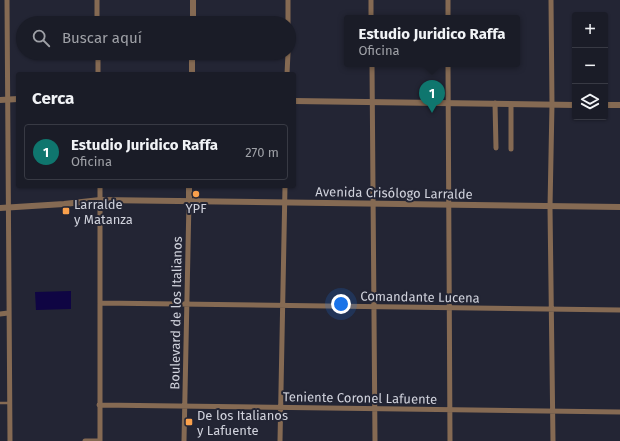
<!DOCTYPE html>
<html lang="es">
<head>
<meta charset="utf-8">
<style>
  :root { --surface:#1a1c27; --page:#23252f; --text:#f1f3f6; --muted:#9fa1a7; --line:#383a44; --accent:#0f766e }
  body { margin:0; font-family:"Fira Sans",sans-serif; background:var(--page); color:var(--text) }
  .controls { position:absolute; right:12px; top:12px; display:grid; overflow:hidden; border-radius:4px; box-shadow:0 1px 3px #0004 }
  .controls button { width:36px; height:36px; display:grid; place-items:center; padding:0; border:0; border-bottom:1px solid var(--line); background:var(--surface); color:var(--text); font:20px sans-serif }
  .you { position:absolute; left:341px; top:304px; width:14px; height:14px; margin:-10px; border:3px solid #fff; border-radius:50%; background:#1a73e8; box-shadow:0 0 0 6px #1a73e833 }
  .badge { display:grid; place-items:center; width:26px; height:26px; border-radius:50%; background:var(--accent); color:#fff; font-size:13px; font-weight:700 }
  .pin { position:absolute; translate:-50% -33px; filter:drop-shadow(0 1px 2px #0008) }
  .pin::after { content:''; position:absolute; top:21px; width:14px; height:12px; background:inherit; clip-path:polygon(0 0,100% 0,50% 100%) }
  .popup { position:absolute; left:344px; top:15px; width:176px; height:52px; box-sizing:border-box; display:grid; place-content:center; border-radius:4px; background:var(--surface); filter:drop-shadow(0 1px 3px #0005); font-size:13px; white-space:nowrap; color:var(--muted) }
  .popup b { font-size:15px; color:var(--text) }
  .popup::after { content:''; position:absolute; left:50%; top:100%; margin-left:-8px; border:8px solid transparent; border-top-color:var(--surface) }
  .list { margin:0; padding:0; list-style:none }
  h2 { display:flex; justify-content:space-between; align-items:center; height:52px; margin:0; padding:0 16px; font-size:17px }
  h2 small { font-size:13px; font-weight:400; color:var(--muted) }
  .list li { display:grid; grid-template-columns:26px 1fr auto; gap:12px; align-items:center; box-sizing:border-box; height:56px; margin:0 8px 8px; padding:0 8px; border:1px solid var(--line); border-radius:4px }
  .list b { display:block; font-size:15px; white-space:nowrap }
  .list p { margin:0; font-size:13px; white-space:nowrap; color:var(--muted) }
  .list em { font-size:13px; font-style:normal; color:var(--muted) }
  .icon { flex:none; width:22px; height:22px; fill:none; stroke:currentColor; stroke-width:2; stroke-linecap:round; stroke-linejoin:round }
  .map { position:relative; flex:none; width:620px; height:441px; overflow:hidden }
  .search { position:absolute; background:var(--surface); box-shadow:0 1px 3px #0004; left:16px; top:16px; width:280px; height:44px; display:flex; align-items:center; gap:10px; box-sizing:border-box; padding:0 14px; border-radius:22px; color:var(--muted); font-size:15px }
  .panel { position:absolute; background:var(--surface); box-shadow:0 1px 3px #0004; left:16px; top:72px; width:280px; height:116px; border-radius:4px }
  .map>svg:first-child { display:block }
  .water { fill:#0f0543 }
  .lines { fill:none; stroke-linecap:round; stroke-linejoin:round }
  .service { stroke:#856a53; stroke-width:2.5 }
  .minor { stroke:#856a53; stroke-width:5 }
  .tertiary { stroke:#856a53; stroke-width:6 }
  .poi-dot { fill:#f9a04c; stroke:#232534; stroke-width:1.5 }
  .labels { text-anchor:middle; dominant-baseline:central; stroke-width:4; stroke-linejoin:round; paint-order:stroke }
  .street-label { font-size:13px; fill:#d0d2dc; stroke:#232534 }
  .poi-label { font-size:13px; fill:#d0d2dc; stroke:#232534; text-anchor:start }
</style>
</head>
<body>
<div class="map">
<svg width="620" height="441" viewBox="0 0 620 441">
  <rect width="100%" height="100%" fill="#232534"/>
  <!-- water -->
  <path class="water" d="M71,291v18l-35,1 -1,-18z"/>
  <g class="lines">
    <!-- service -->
    <path class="service" d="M0,403h9"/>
    <!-- minor -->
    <path class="minor" d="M7,0l3,441
      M97,0v23
      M371,0v18
      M551,0l1,104 -2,103 3,234
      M448,18v-18
      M288,23v-23
      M98,53v21
      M372,64l3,377
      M448,64l2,377
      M287,74l1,-21
      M495,103l1,45
      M511,104v45
      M100,186v255
      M100,303l520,7
      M0,314l8,-1
      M99,405l521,7
      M85,441h15
      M184,441l5,-240
      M280,441l5,-255"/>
    <!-- tertiary -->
    <path class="tertiary" d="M193,23v-23
      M192,74v-21
      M0,100l18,-1
      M294,101l281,4
      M605,105h15
      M189,201v-15
      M0,208l64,-4 36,-4 520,7"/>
  </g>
  <!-- markers -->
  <g class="poi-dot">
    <circle cx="196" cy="194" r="4"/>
    <rect x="62" y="207" width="8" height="8" rx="2"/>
    <rect x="185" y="418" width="8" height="8" rx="2"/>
  </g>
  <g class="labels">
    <!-- street labels -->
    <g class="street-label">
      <text transform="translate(394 193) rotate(1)">Avenida Crisólogo Larralde</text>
      <text transform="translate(420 297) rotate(1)">Comandante Lucena</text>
      <text transform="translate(176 313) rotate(-89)">Boulevard de los Italianos</text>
      <text transform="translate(360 398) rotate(1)">Teniente Coronel Lafuente</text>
    </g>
    <!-- poi labels -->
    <g class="poi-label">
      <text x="74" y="204">Larralde<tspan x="74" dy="15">y Matanza</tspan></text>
      <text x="196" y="208" text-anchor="middle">YPF</text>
      <text x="197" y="415">De los Italianos<tspan x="197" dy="15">y Lafuente</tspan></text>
    </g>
  </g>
</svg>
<div class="controls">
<button>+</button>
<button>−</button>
<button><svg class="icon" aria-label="layers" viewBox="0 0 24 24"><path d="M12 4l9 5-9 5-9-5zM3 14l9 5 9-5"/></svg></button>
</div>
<div class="you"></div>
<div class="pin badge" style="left:432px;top:113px">1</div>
<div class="popup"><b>Estudio Juridico Raffa</b>Oficina</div>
<div class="search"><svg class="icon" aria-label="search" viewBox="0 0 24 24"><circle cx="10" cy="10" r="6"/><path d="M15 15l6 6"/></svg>Buscar aquí</div>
<section class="panel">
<h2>Cerca<small></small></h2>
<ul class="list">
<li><span class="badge">1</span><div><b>Estudio Juridico Raffa</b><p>Oficina</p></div><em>270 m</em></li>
</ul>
</section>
</div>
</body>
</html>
